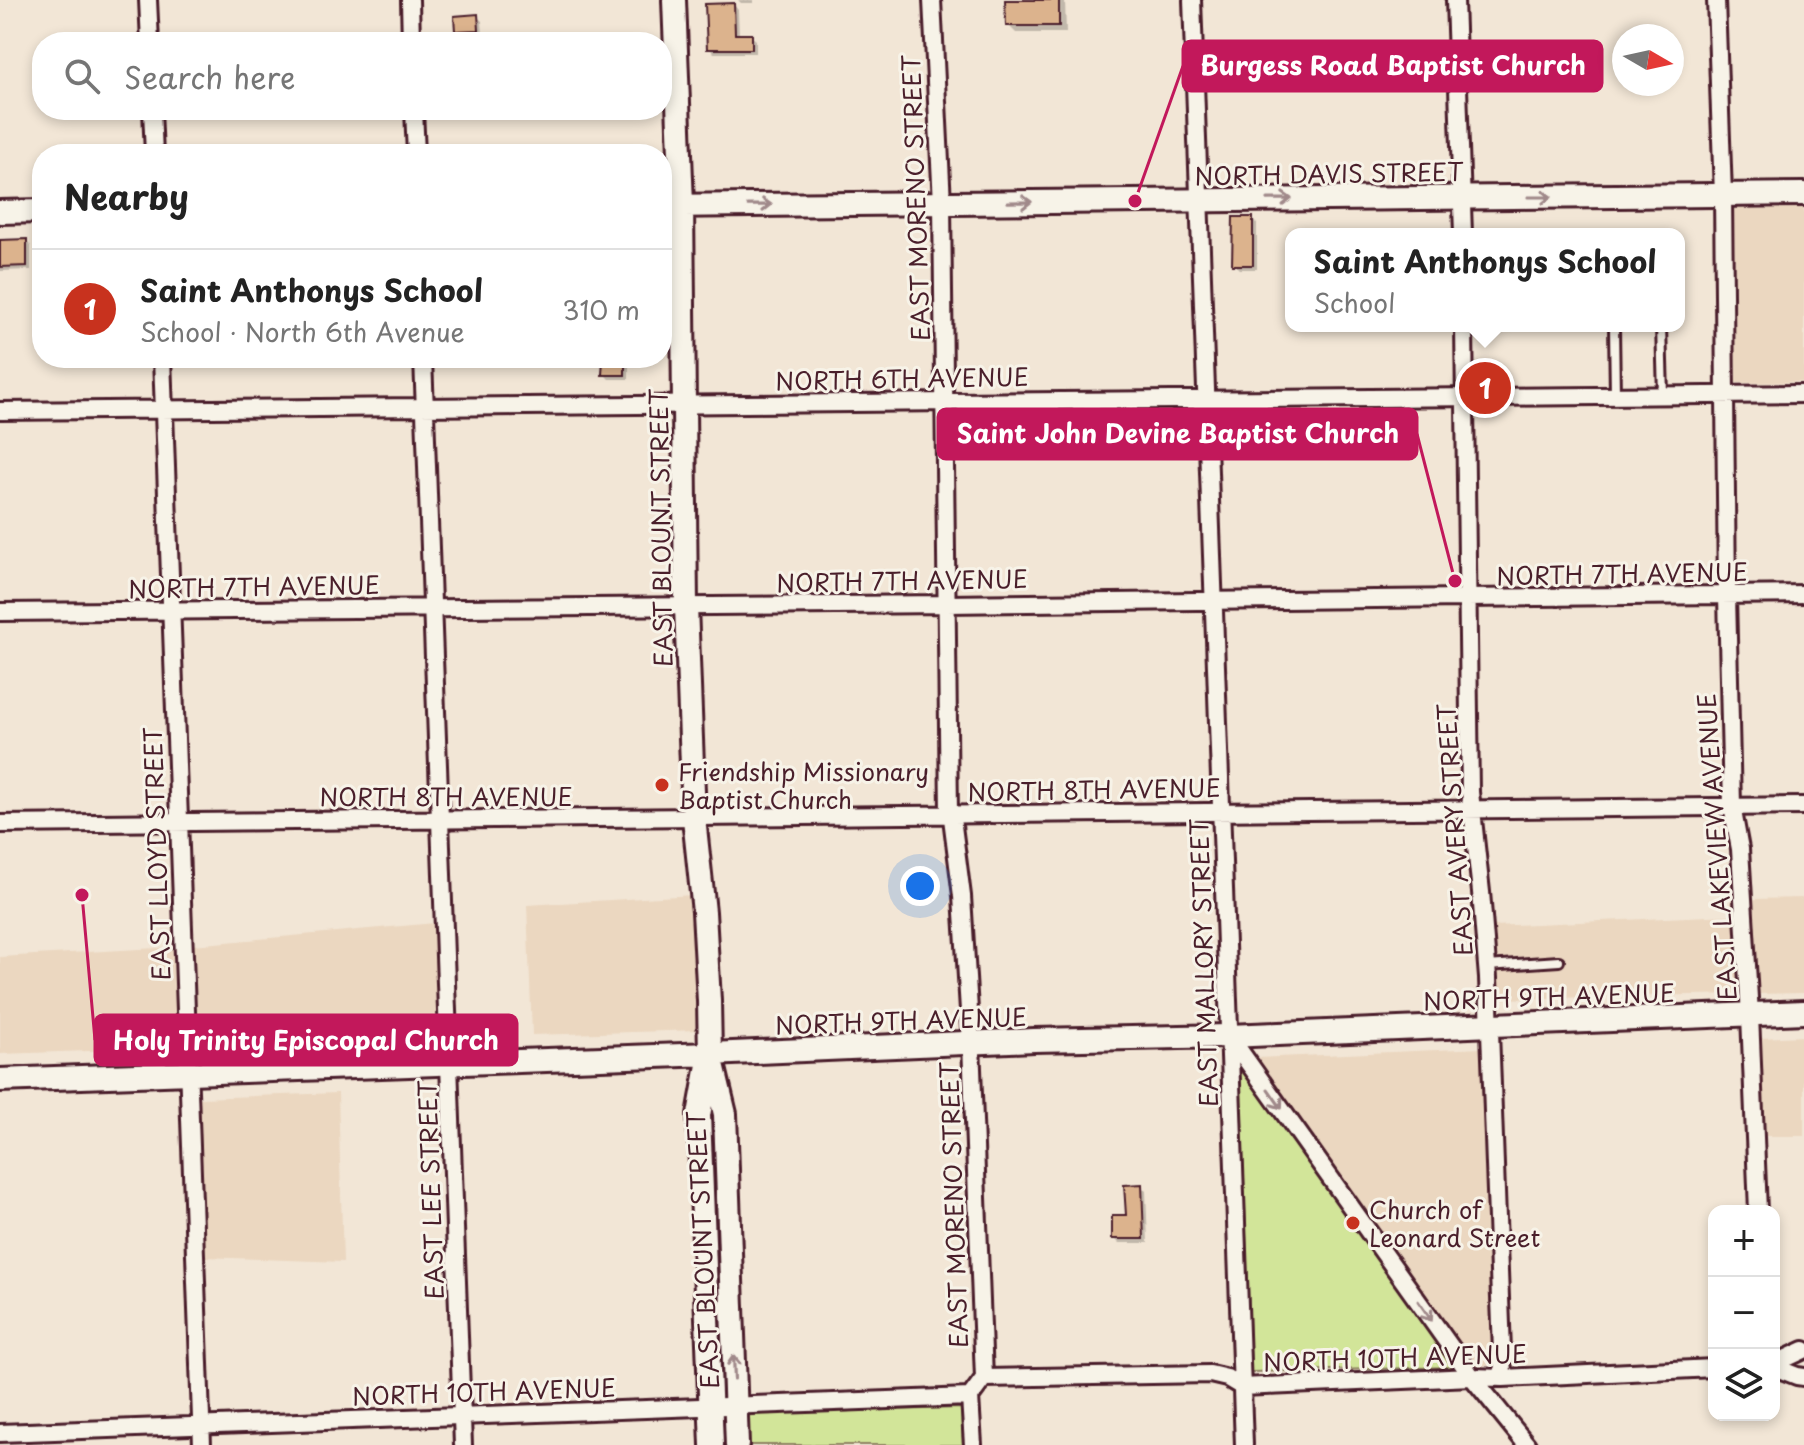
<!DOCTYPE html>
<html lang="en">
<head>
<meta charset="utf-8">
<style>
  :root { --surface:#fff; --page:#f2f2f2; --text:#222; --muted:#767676; --line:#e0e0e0; --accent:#c8321e }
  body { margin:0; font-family:"Playpen Sans",sans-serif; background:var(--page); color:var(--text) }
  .controls { position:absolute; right:24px; bottom:24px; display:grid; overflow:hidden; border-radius:16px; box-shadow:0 4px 12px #0003 }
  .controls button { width:72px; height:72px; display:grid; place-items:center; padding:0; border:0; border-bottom:2px solid var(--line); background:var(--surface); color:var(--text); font:40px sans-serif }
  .compass { position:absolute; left:1612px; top:24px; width:72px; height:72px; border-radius:50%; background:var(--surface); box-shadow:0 4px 12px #0003; rotate:99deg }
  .you { position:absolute; left:920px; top:886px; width:28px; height:28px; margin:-20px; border:6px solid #fff; border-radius:50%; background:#1a73e8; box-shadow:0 0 0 12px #1a73e833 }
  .badge { display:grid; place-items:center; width:52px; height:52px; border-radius:50%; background:var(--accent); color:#fff; font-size:26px; font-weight:700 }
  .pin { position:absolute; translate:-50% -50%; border:4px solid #fff; box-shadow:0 2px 8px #0006 }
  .popup { position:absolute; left:1285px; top:228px; width:400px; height:104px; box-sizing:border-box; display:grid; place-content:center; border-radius:16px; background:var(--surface); filter:drop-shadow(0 2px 6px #0005); font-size:26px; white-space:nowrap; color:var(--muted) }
  .popup b { font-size:30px; color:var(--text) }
  .popup::after { content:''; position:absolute; left:50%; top:100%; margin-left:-16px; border:16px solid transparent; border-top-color:var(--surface) }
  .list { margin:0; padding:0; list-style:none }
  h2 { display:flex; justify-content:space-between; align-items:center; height:104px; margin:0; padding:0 32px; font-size:34px }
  h2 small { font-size:26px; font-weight:400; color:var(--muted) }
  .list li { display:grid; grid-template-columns:52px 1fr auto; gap:24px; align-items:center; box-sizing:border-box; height:120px; padding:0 32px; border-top:2px solid var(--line) }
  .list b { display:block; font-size:30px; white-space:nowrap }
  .list p { margin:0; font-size:26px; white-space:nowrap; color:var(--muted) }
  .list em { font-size:26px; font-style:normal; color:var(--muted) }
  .icon { flex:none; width:44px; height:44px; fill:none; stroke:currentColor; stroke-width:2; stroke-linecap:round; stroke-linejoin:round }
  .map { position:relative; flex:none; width:1804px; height:1445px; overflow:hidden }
  .search { position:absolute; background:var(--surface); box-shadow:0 4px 12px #0003; left:32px; top:32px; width:640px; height:88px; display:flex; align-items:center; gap:20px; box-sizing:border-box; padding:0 28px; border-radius:32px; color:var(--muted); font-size:30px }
  .panel { position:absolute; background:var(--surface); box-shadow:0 4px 12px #0003; left:32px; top:144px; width:640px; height:224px; border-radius:32px }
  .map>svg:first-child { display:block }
  .built { fill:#ebd7c0 }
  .green { fill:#d2e599; stroke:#8e8262; stroke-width:2 }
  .shadow { fill:#0003 }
  .building { fill:#dcb38d; stroke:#4a1f2b; stroke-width:2 }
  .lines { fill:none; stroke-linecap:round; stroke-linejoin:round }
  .lane-casing { stroke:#4a1f2b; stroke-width:14 }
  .street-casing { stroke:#4a1f2b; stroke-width:22 }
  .secondary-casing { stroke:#4a1f2b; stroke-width:28 }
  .lane { stroke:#f7f3e8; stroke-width:8 }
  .street { stroke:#f7f3e8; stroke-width:16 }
  .secondary { stroke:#f7f3e8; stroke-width:22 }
  .oneway { stroke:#a0898a }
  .poi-dot { fill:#c8321e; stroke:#f7f3e8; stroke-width:3 }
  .labels { text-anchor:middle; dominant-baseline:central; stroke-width:6; stroke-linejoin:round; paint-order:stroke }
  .street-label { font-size:24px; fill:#4a1f2b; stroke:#f7f3e8 }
  .poi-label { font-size:24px; fill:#4a1f2b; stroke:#f7f3e8; text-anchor:start }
  .leader { fill:none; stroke:#c2185b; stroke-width:3 }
  .callout-dot { fill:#c2185b; stroke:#f7f3e8; stroke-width:3 }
  .callout { fill:#c2185b; stroke:#c2185b; stroke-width:3 }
  .callout-label { font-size:26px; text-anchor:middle; font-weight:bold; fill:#fff }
</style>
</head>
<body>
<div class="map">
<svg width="1804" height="1445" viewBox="0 0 1804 1445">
  <rect width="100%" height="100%" fill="#f2e6d6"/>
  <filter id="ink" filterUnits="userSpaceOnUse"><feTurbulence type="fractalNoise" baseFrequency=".0125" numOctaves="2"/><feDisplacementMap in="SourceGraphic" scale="16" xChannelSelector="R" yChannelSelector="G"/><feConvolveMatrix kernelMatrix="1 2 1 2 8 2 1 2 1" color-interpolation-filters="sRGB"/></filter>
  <g filter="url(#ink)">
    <!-- built -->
    <path class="built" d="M1804,208v174l-68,1 -2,-174z
      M693,895l7,135 -168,5 -5,-130z
      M1804,898v95l-46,1 -6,-95z
      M1731,900h3l5,94 -241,5 -5,-73 237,-11z
      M435,923l4,116 -242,8 -4,-102z
      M174,947l4,101 -178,6v-97z
      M1804,1036v100h-40l-4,-98z
      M1482,1048l11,317 -18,1 -219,-308z
      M338,1093l5,169 -138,-5 -6,-159z"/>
    <!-- green -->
    <path class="green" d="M1240,1066l214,301 -203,5z
      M961,1408l2,37h-218l-2,-31z"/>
    <!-- shadow -->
    <path class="shadow" d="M738,0h16v3h-13z
      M1007,0h58l1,33h-50l-8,-8z
      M734,5l4,5 1,26h12l5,4v13h-42l-5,-5z
      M477,16l5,5 1,13 -21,1 -5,-5z
      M1252,219l5,5v45h-18l-5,-5z
      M26,241l5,5v24l-31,1v-29z
      M605,358h24v21h-20l-5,-5z
      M1141,1186l5,5 2,52h-29l-5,-5 14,-21z"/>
    <!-- building -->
    <path class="building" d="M1005,0h54v26h-53z
      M734,3l1,31h17v15h-45l-2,-45z
      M478,14l1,16 -24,1 -1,-15z
      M1233,217h20v48h-21z
      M27,239v27l-27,1v-27z
      M603,358h22v17h-23z
      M1142,1184l2,55h-32v-24h14l-2,-30z"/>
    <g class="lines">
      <defs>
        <path id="lane" d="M1614,326l1,70
          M1661,326l2,69
          M1487,966l72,-5"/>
        <path id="street" d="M148,0l2,42
          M410,0l1,42
          M932,0l10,203 7,611 3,4 10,78 9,147 13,335 -14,19 3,48
          M1192,0l52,1445
          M1455,0l8,234
          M1716,0l7,195 4,401 5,210 8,43 10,166 8,196
          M152,110l2,44
          M414,110l2,44
          M1464,326l6,466 11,100 7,86 15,400
          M162,358l40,1087
          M423,358l40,1087
          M0,411l1804,-17
          M0,612l946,-8 858,-10
          M0,824l1804,-18
          M1230,1037l242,340 55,68
          M1774,1364l30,-14
          M1774,1367l23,9 7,1
          M984,1378l226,-4 17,4 15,9 230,-10 31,1 211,-10
          M0,1433l970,-36"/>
        <path id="secondary" d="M674,0l8,205 4,401 8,212 10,94 5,89 1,53 -11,61 13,330
          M662,206l1142,-12
          M0,212l42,-1
          M713,1064l12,50 12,331
          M0,1080l710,-26 324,-14 195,-4 575,-24"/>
      </defs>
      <!-- lane casing -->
      <use href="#lane" class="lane-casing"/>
      <!-- street casing -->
      <use href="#street" class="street-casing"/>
      <!-- secondary casing -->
      <use href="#secondary" class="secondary-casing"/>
      <!-- lane -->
      <use href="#lane" class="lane"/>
      <!-- street -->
      <use href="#street" class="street"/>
      <!-- secondary -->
      <use href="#secondary" class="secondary"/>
    </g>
    <!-- one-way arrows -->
    <defs><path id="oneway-shaft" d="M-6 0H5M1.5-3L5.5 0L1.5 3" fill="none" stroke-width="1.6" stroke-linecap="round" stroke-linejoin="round" transform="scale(2)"/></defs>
    <g class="oneway">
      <use href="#oneway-shaft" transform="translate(1540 197)"/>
      <use href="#oneway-shaft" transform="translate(1280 199) rotate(-1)"/>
      <use href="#oneway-shaft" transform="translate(1020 202) rotate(-1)"/>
      <use href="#oneway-shaft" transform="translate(760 205) rotate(-1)"/>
      <use href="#oneway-shaft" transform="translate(1275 1099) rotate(55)"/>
      <use href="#oneway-shaft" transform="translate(1425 1311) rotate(55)"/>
      <use href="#oneway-shaft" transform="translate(734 1367) rotate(-92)"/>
    </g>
  </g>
  <!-- markers -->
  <g class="poi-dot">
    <circle cx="662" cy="785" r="8"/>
    <circle cx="1353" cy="1223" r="8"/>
  </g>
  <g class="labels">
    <!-- street labels -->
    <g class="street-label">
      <text transform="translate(1329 173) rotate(-1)">NORTH DAVIS STREET</text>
      <text transform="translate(915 198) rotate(-92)">EAST MORENO STREET</text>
      <text transform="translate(902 378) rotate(-1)">NORTH 6TH AVENUE</text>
      <text transform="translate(660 528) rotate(-91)">EAST BLOUNT STREET</text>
      <text transform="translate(1622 573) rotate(-1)">NORTH 7TH AVENUE</text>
      <text transform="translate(902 580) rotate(-1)">NORTH 7TH AVENUE</text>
      <text transform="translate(254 586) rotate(-1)">NORTH 7TH AVENUE</text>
      <text transform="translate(1094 789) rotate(-1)">NORTH 8TH AVENUE</text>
      <text x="446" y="796">NORTH 8TH AVENUE</text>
      <text transform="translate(1454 830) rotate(-94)">EAST AVERY STREET</text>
      <text transform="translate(1716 847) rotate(-94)">EAST LAKEVIEW AVENUE</text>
      <text transform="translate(156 854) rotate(-92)">EAST LLOYD STREET</text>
      <text transform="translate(1203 963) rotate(-92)">EAST MALLORY STREET</text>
      <text transform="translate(1549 996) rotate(-2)">NORTH 9TH AVENUE</text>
      <text transform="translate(901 1020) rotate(-2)">NORTH 9TH AVENUE</text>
      <text transform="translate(430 1190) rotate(-92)">EAST LEE STREET</text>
      <text transform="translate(953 1205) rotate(-92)">EAST MORENO STREET</text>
      <text transform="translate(702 1250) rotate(-93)">EAST BLOUNT STREET</text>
      <text transform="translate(1395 1357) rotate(-2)">NORTH 10TH AVENUE</text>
      <text transform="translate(484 1391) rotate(-2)">NORTH 10TH AVENUE</text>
    </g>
    <!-- poi labels -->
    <g class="poi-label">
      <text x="678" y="771">Friendship Missionary<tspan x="678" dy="28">Baptist Church</tspan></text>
      <text x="1369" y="1209">Church of<tspan x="1369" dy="28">Leonard Street</tspan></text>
    </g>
  </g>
  <!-- callouts -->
  <path class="leader" d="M1135 201L1183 66M1455 581L1417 434M82 895L95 1040"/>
  <g class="callout-dot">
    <circle cx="1135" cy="201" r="8"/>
    <circle cx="1455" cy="581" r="8"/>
    <circle cx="82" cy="895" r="8"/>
  </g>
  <g class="callout">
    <rect x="1183" y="41" width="419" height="50" rx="8"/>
    <rect x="938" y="409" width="479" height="50" rx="8"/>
    <rect x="95" y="1015" width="422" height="50" rx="8"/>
  </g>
  <g class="callout-label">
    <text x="1393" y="75">Burgess Road Baptist Church</text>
    <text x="1178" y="443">Saint John Devine Baptist Church</text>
    <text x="306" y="1050">Holy Trinity Episcopal Church</text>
  </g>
</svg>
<div class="controls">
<button>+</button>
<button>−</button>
<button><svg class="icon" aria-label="layers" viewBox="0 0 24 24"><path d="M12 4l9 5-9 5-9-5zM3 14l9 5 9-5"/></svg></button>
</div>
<svg class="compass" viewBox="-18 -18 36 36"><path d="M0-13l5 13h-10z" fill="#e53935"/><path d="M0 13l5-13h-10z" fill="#767676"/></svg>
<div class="you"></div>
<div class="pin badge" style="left:1485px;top:388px">1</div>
<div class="popup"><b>Saint Anthonys School</b>School</div>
<div class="search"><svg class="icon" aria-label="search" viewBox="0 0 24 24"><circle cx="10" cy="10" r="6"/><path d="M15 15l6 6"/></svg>Search here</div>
<section class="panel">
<h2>Nearby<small></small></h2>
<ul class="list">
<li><span class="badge">1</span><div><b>Saint Anthonys School</b><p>School · North 6th Avenue</p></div><em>310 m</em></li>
</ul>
</section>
</div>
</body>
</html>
